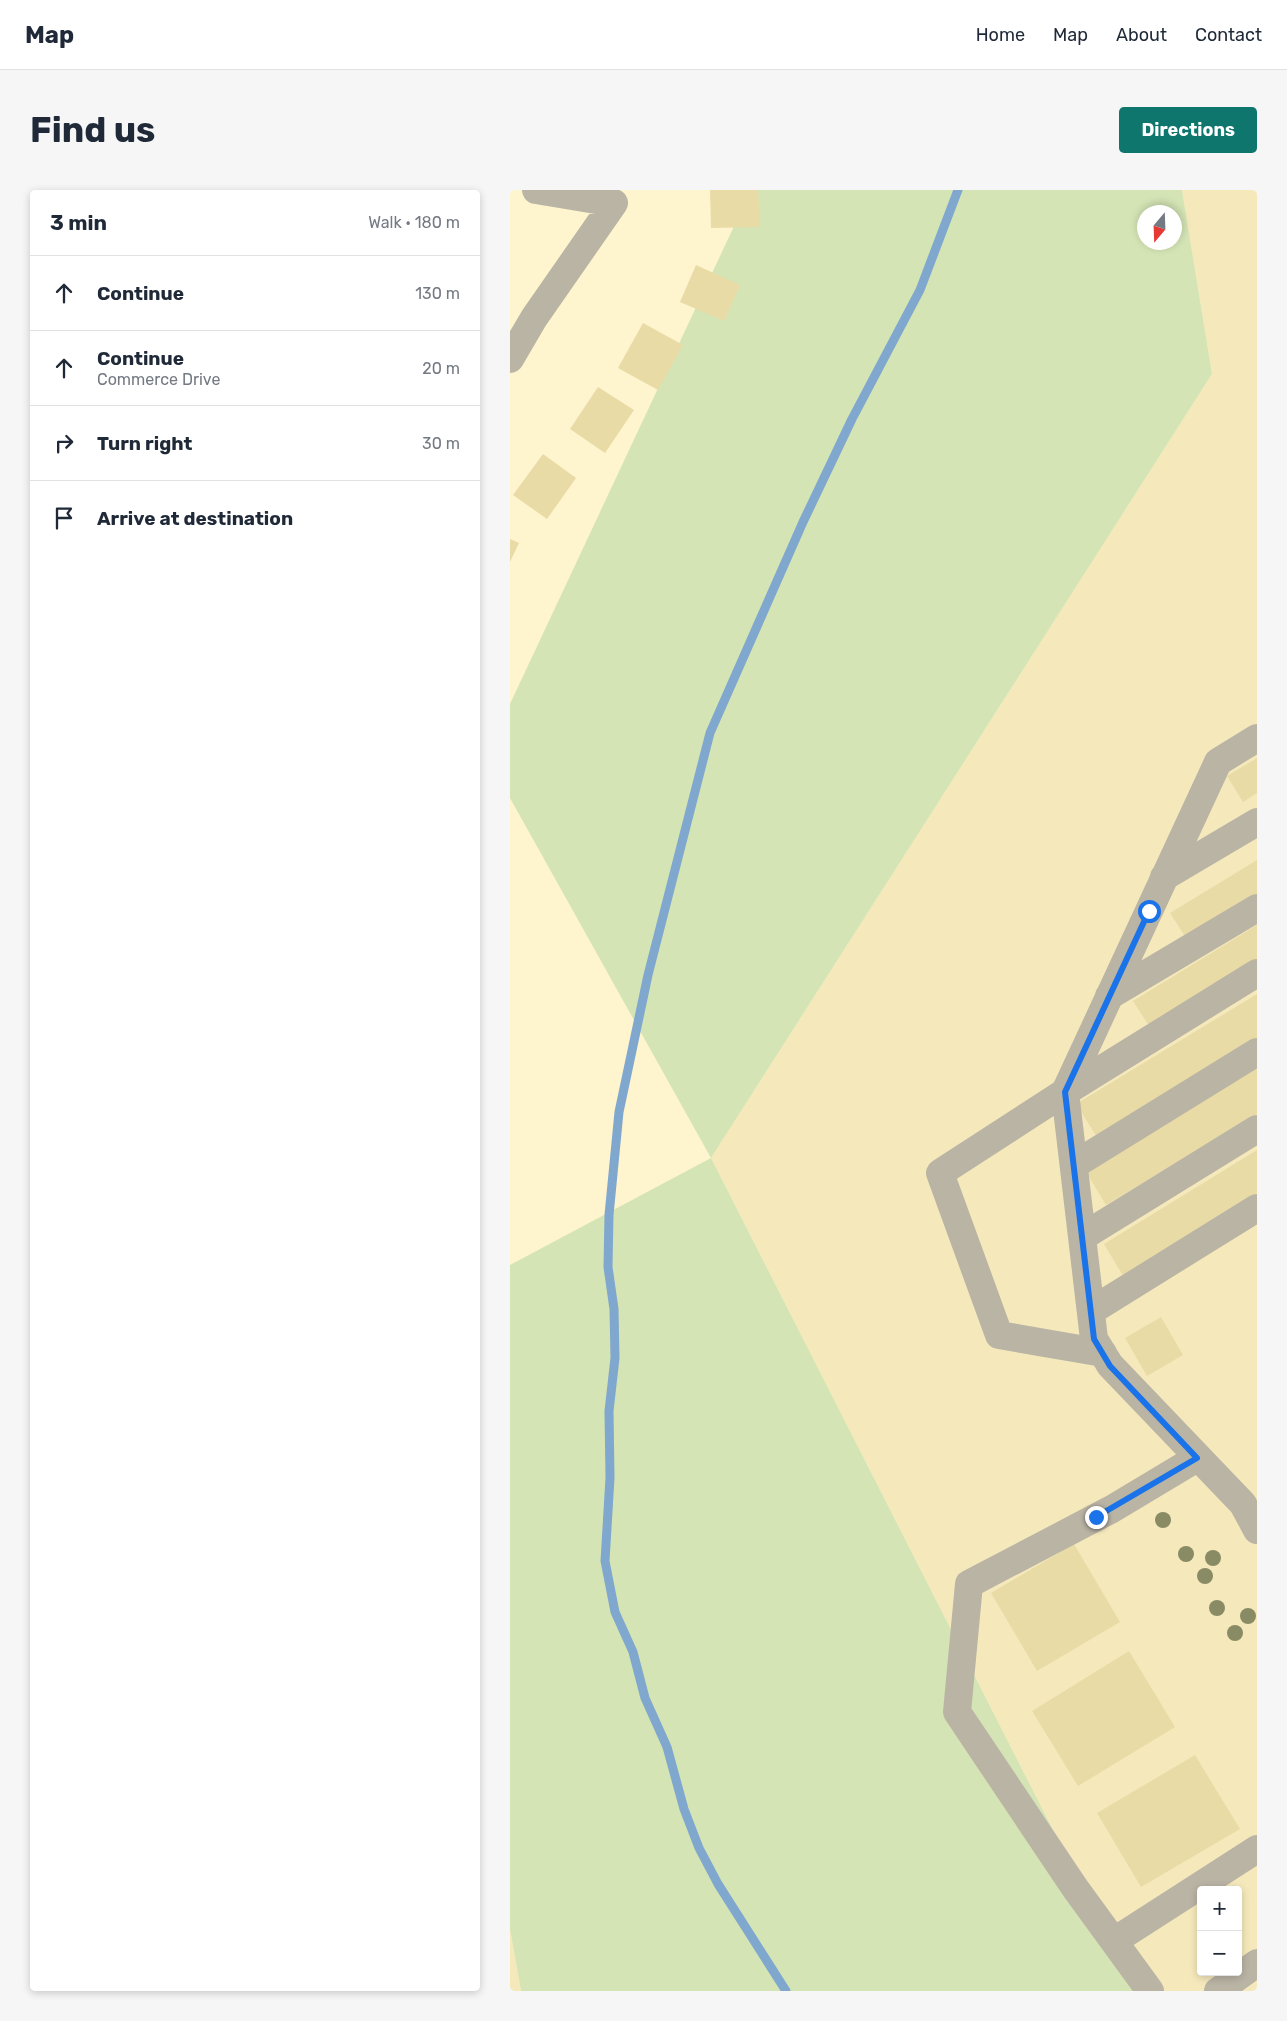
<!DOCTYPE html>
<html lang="en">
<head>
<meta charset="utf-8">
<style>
  :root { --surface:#fff; --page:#f6f6f7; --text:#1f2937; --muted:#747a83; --line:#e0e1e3; --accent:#0f766e }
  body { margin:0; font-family:Rubik,sans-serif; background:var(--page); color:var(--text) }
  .controls { position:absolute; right:15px; bottom:15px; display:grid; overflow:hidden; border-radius:5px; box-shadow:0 2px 8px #0003 }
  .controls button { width:45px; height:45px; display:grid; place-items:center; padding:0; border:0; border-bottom:1px solid var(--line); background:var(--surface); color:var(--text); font:25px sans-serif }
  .compass { position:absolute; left:627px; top:15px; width:45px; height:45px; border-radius:50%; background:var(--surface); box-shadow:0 2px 8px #0003; rotate:199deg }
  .stop { position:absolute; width:15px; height:15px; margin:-11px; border:4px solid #1a73e8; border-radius:50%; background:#fff }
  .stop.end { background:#1a73e8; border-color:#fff; box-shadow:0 1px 5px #0008 }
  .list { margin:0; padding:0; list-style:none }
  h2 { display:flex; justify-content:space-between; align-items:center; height:65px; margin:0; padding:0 20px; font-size:21px }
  h2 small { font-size:16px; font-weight:400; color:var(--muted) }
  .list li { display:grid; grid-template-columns:32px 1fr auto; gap:15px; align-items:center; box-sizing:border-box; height:75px; padding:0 20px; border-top:1px solid var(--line) }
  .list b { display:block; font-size:19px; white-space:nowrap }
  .list p { margin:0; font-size:16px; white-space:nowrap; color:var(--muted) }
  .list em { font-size:16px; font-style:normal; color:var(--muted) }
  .icon { flex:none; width:28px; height:28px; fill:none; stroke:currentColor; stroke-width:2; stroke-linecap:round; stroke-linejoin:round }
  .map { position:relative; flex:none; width:747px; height:1801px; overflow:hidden; border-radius:5px }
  header { display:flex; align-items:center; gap:30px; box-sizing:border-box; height:70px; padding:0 25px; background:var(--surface); border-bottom:1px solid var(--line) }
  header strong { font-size:24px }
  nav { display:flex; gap:28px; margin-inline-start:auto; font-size:18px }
  .intro { display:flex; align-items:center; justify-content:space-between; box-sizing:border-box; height:120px; padding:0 30px }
  h1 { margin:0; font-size:35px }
  .button { padding:12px 22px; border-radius:5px; background:var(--accent); color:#fff; font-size:18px; font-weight:700 }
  main { display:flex; gap:30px; padding:0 30px }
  aside { flex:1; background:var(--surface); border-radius:5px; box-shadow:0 2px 8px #0003 }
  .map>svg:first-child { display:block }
  .built { fill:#f5e9bc; fill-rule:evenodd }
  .green { fill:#d4e4b5; fill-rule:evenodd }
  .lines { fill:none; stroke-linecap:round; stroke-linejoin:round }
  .stream { stroke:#80a7cd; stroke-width:9 }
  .building { fill:#e9dba6 }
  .minor { stroke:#bab4a5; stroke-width:28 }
  .tree { fill:#898b64 }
  .route { stroke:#1a73e8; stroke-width:6 }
</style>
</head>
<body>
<header>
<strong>Map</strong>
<nav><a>Home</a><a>Map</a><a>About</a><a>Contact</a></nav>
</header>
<div class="intro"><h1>Find us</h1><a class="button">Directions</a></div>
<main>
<aside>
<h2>3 min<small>Walk · 180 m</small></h2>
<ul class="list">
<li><svg class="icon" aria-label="ahead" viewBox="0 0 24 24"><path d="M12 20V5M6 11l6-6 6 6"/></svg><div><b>Continue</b></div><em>130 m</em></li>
<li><svg class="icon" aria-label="ahead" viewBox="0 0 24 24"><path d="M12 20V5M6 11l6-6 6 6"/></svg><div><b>Continue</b><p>Commerce Drive</p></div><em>20 m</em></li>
<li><svg class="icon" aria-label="right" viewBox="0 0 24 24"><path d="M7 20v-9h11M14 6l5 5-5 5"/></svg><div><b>Turn right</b></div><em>30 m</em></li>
<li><svg class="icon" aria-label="arrive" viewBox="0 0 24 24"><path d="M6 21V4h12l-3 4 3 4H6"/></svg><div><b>Arrive at destination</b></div></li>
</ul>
</aside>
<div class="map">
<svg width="747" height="1801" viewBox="0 0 747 1801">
  <rect width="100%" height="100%" fill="#fef4ce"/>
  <!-- built -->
  <path class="built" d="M672,0h75v1801h-122l-424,-833 501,-784zM691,1700h37v82h-37z
    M0,1739l11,62h-11z"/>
  <!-- green -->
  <path class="green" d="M241,0h431l30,184 -501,784 424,833h-614l-11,-62v-664l201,-107 -201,-360v-94zM634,22h30v30h-30z"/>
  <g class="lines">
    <!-- stream -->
    <path class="stream" d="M276,1801l-68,-107 -19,-36 -15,-39 -17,-62 -22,-49 -12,-46 -18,-40 -10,-51 5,-83 -1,-67 6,-53 -1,-49 -6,-42 1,-52 10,-103 29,-137 62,-242 93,-211 49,-103 68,-129 38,-100"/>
  </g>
  <!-- building -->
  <path class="building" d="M200,0h48l2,37 -49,1z
    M186,75l44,20 -16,36 -44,-19z
    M133,133l40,22 -25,45 -40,-22z
    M88,197l36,23 -29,43 -35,-24z
    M33,264l33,24 -29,41 -34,-24z
    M0,349l9,4 -9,19z
    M747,568v35l-14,9 -16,-26z
    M747,670v43l-67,41 -20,-31z
    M747,735v35l-108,66 -16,-25z
    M747,804v46l-160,97 -21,-33z
    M747,878v46l-151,91 -20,-33z
    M747,960v43l-134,83 -19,-32z
    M651,1127l22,38 -36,21 -22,-38z
    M564,1354l46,78 -83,49 -46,-78z
    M619,1461l46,76 -97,59 -46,-75z
    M685,1565l45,74 -99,58 -44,-74z"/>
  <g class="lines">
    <!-- minor -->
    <path class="minor" d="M0,169l24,-41 80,-115 -78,-13
      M654,687l93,-55
      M747,783l-192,119 29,247 16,26 133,139 14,26
      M599,806l148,-88
      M564,975l183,-113
      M572,1047l175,-108
      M581,1121l166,-103
      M593,1163l-104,-18 -59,-162 125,-81 153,-330 39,-24
      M604,1751l143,-92
      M640,1801l-75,-103 -118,-176 12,-128 143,-75 85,-51
      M708,1801l39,-28"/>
  </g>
  <!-- trees -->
  <g class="tree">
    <circle cx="653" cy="1330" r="8"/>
    <circle cx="676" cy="1364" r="8"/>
    <circle cx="703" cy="1368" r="8"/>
    <circle cx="695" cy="1386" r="8"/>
    <circle cx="707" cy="1418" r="8"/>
    <circle cx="738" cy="1426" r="8"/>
    <circle cx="725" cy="1443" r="8"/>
  </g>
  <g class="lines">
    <!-- route -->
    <path class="route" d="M586,1327l101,-59 -87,-92 -16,-27 -29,-247 84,-181"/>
  </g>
</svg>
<div class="controls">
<button>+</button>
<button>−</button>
</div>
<svg class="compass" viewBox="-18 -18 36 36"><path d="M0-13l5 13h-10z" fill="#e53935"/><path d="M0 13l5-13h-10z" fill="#747a83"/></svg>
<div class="stop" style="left:639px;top:721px"></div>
<div class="stop end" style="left:586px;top:1327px"></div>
</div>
</main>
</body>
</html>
